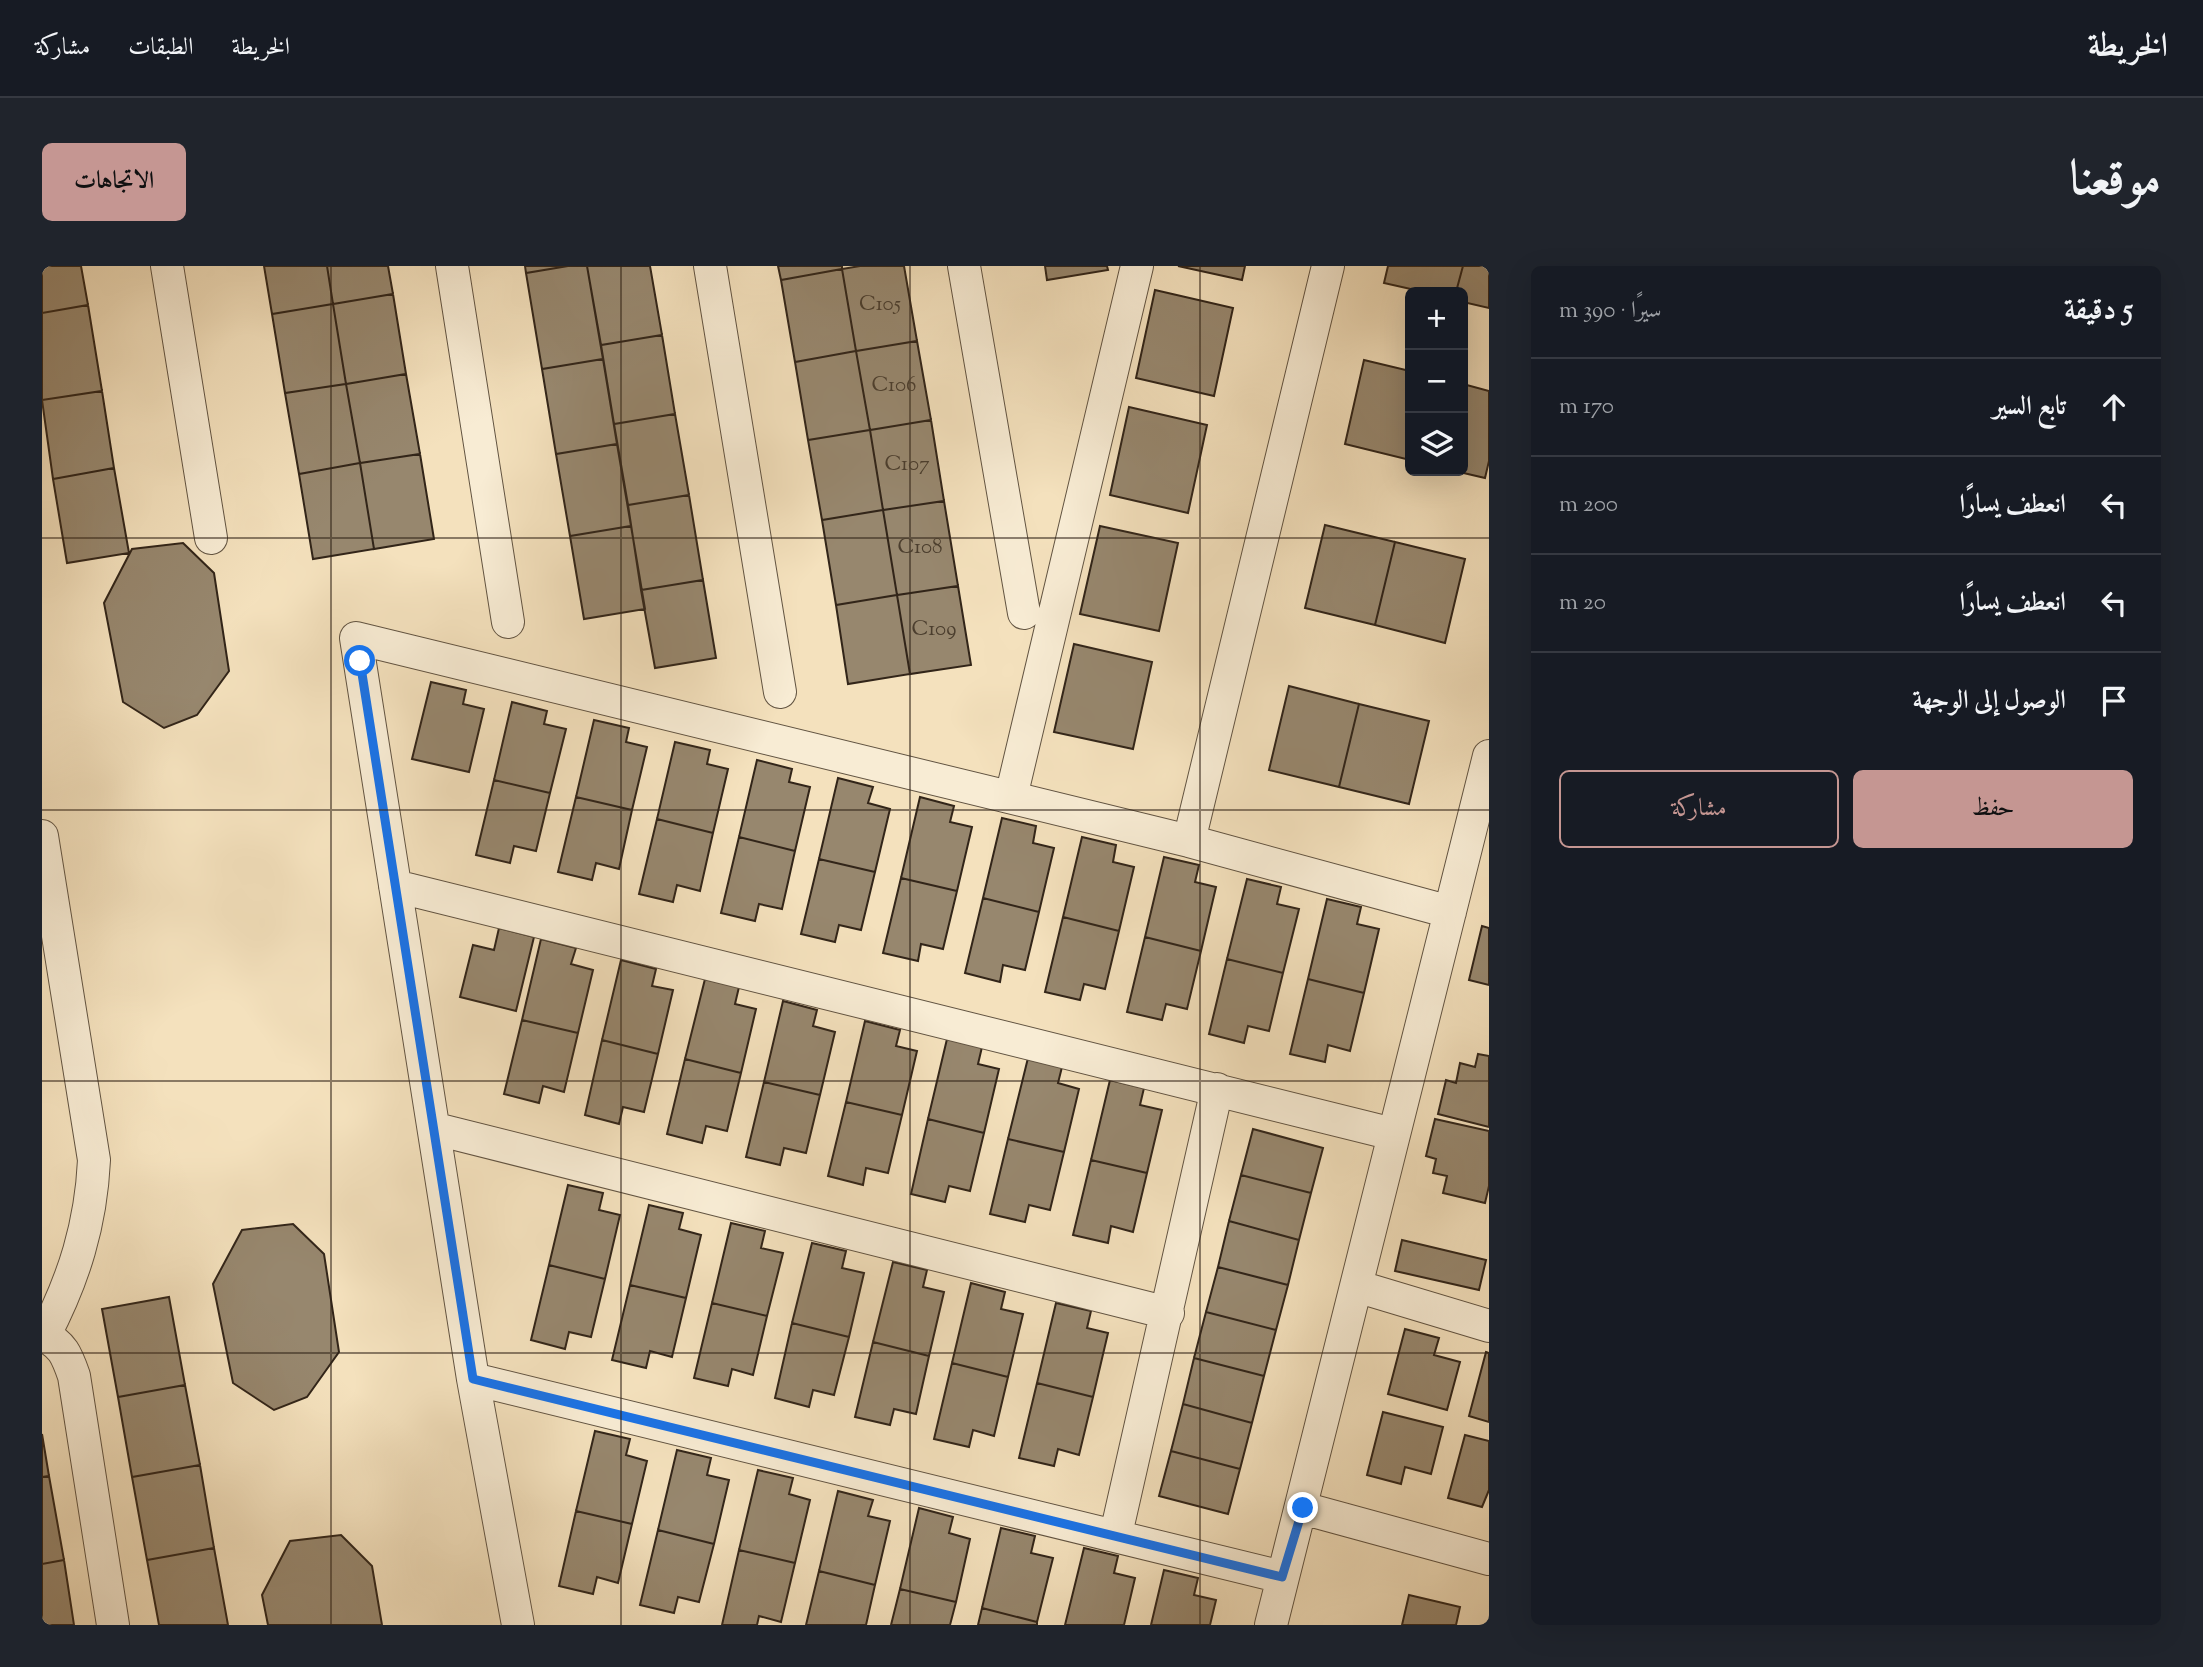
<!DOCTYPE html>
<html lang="ar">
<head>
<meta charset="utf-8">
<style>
  :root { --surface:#171b24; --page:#20242c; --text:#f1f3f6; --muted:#9ea1a6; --line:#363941; --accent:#c59692 }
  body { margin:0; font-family:"Sorts Mill Goudy",Amiri,serif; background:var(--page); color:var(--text); direction:rtl }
  .controls { position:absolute; right:21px; top:21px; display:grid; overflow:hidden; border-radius:10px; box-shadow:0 7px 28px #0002 }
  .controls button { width:63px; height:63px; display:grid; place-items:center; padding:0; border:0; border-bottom:2px solid var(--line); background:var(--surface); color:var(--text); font:35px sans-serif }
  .stop { position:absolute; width:21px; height:21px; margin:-16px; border:5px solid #1a73e8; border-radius:50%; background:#fff }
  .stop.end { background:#1a73e8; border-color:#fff; box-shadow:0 2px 7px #0008 }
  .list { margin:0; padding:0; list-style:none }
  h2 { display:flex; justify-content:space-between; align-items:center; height:91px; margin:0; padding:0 28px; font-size:30px }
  h2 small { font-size:23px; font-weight:400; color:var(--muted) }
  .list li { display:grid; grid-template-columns:46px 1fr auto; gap:21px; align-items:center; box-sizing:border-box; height:98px; padding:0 28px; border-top:2px solid var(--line) }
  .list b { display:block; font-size:26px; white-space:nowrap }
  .list em { font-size:23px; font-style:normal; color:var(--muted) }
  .actions { display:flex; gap:14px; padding:21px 28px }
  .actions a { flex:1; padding:16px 0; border:2px solid var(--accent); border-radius:10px; text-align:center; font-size:24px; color:var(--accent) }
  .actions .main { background:var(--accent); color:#111 }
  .icon { flex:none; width:38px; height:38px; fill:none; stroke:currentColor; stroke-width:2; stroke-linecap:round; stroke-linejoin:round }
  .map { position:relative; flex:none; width:1447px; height:1359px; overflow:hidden; direction:ltr; border-radius:10px }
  header { display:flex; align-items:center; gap:42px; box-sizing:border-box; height:98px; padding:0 35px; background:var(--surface); border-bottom:2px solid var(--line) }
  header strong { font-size:33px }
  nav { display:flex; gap:38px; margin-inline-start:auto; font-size:24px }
  .intro { display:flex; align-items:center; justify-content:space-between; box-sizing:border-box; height:168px; padding:0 42px }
  h1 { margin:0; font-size:49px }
  .button { padding:18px 32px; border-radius:10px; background:var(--accent); color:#111; font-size:24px; font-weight:700 }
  main { display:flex; gap:42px; padding:0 42px }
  aside { flex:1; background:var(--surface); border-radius:10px; box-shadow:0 7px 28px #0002 }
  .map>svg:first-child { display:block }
  .building { fill:#97876e; stroke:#322519; stroke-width:2 }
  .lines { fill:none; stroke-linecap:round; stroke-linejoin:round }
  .minor-casing { stroke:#625442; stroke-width:34 }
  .minor { stroke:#f8ecd4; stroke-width:32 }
  .route { stroke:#1a73e8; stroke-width:9 }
  .grid { fill:none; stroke:#322519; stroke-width:2; stroke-opacity:0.55 }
  .labels { text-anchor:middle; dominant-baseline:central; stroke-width:5; stroke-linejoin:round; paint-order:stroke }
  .number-label { font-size:21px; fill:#4b3e2e }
</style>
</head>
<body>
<header>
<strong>الخريطة</strong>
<nav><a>الخريطة</a><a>الطبقات</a><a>مشاركة</a></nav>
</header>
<div class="intro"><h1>موقعنا</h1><a class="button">الاتجاهات</a></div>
<main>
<aside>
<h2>5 دقيقة<small>سيرًا · 390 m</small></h2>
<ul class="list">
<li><svg class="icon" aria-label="ahead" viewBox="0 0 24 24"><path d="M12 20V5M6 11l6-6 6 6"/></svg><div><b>تابع السير</b></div><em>170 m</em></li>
<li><svg class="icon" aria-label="left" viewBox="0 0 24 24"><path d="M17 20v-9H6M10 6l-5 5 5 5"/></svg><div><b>انعطف يسارًا</b></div><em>200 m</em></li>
<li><svg class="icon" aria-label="left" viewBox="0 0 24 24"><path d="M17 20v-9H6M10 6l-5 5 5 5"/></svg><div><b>انعطف يسارًا</b></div><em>20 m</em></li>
<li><svg class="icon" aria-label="arrive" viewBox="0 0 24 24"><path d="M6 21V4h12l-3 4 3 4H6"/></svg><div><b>الوصول إلى الوجهة</b></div></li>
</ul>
<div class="actions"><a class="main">حفظ</a><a>مشاركة</a></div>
</aside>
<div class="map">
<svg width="1447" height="1359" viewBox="0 0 1447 1359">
  <rect width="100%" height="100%" fill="#f4e1bd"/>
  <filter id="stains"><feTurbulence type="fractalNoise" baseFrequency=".00286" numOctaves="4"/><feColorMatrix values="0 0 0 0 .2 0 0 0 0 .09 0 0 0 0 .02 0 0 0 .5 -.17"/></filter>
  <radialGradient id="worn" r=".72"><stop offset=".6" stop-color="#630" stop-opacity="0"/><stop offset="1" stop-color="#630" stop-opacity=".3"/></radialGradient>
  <!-- building -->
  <path class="building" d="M0,0h39l7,39 -46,8z
    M222,0h63l6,38 -61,10z
    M285,0h61l5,28 -60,10z
    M483,0h43l-42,7z
    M526,0h19l16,93 -61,10 -16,-96z
    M545,0h63l12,69 -61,10z
    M736,0h64v3l-61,11z
    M818,0h44l13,75 -61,10 -14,-82z
    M1003,0h62l1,4 -61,10z
    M1136,0h67l-3,14z
    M1346,0h75l-7,26h-32l-40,-9z
    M1421,0h26v42l-26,-6v-10h-7z
    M800,3l14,82 -61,11 -14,-82z
    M1113,24l78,18 -19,88 -78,-18z
    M351,28l13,80 -60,10 -13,-80z
    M291,38l13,80 -61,9 -13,-79z
    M46,39l14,86 -60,9v-87z
    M620,69l13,79 -61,10 -13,-79z
    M875,75l14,79 -61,10 -14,-79z
    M814,85l14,79 -62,10 -13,-78z
    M561,93l14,85 -61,10 -14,-85z
    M1322,94l46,11v89l-65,-16z
    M364,108l14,80 -60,9 -14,-79z
    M304,118l14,79 -61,11 -14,-81z
    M1421,118l26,7v70l-4,17 -30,-7h8z
    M60,125l12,77 -61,11 -11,-79z
    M1087,141l78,18 -19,88 -78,-18z
    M633,148l14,81 -61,10 -14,-81z
    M889,154l13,81 -61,9 -13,-80z
    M828,164l13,80 -61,10 -14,-80z
    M575,178l14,82 -61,10 -14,-82z
    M378,188l14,85 -60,10 -14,-86z
    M318,197l14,86 -61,10 -14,-85z
    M72,202l15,85 -62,10 -14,-84z
    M647,229l14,85 -62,10 -13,-85z
    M902,235l14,85 -61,9 -14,-85z
    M841,244l14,85 -61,10 -14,-85z
    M1283,259l70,17 -20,83 -70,-17z
    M589,260l14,83 -61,10 -14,-83z
    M1058,260l78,17 -19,88 -79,-17z
    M1353,276l70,17 -20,84 -70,-18z
    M141,277l31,30 15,98 -32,44 -33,13 -41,-26 -19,-99 28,-54z
    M661,314l13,78 -61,10 -14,-78z
    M916,320l13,79 -61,9 -13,-79z
    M855,329l13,79 -62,10 -12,-79z
    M1032,378l78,18 -19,87 -79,-17z
    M389,416l35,8 -3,14 21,5 -15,63 -57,-13z
    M1247,420l70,18 -20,83 -70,-17z
    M470,436l35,9 -3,13 22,5 -16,64 -56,-13z
    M1317,438l70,17 -20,83 -70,-17z
    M552,454l35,8 -3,14 21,5 -15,63 -56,-13z
    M633,476l35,8 -3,14 21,5 -15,64 -56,-14z
    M715,494l35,9 -3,13 21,5 -15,64 -56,-14z
    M796,512l35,9 -5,16 22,6 -15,63 -56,-13z
    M452,514l56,13 -14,58 -22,-5 -4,17 -34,-8z
    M534,531l56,13 -13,59 -23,-6 -4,17 -34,-8z
    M878,531l34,9 -4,16 22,5 -15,64 -56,-13z
    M960,552l34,8 -3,17 21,5 -15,64 -56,-14z
    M615,553l56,14 -13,58 -23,-6 -4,17 -34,-8z
    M697,571l56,14 -13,58 -23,-5 -4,17 -34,-8z
    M1040,571l34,8 -3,17 21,5 -15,64 -56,-14z
    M1122,591l35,8 -4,17 21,5 -15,64 -56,-14z
    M777,593l56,13 -14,58 -22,-5 -4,17 -34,-8z
    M859,612l56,13 -14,58 -22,-5 -3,17 -35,-8z
    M1205,613l34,8 -4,17 22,5 -16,64 -56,-14z
    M941,632l56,14 -14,58 -22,-5 -3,17 -35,-9z
    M1285,633l34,8 -4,17 22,5 -15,64 -56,-14z
    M1021,651l56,14 -14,58 -21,-5 -4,16 -35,-8z
    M1440,660l7,2v57l-20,-5z
    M457,662l35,9 -18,74 -56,-14 13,-52 21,5z
    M1103,671l56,14 -14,58 -21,-5 -4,16 -35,-8z
    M499,673l35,9 -5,16 22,6 -15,63 -56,-13z
    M1185,693l56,14 -14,58 -21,-5 -4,17 -35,-9z
    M579,694l35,9 -4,17 21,4 -15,64 -56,-14z
    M663,713l34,8 -4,17 21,5 -15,64 -56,-14z
    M1266,713l56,14 -14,58 -22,-6 -3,17 -35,-8z
    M741,735l34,9 -4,16 22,6 -15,63 -56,-13z
    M480,754l56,13 -14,59 -21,-6 -4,17 -35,-9z
    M823,755l35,9 -4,16 21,5 -15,64 -56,-13z
    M905,773l35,8 -4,17 21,5 -15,64 -56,-14z
    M560,774l56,14 -14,58 -21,-5 -4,17 -34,-9z
    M1436,788l11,2v71l-51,-13 8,-34 10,3 4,-20 15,4z
    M986,792l34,9 -4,16 21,6 -15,63 -56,-13z
    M643,793l56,14 -14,58 -21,-5 -4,17 -35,-9z
    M1068,814l34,8 -4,17 22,5 -15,63 -56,-13z
    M722,816l56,13 -14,58 -22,-5 -4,17 -34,-8z
    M804,836l56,13 -14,58 -22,-5 -3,17 -35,-9z
    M886,853l56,14 -14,58 -21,-5 -4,16 -34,-8z
    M1393,853l54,12v55l-4,17 -42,-10 4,-17 -14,-3 3,-14 -10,-3z
    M1211,863l70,19 -12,45 -70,-18z
    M966,873l56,13 -14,58 -21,-5 -4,17 -35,-8z
    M1049,894l56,13 -14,59 -22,-6 -3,17 -35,-8z
    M1199,909l70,18 -12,47 -70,-19z
    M526,919l35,8 -4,17 21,5 -15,64 -56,-14z
    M607,939l34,8 -4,16 22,6 -15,63 -56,-13z
    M1187,955l70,19 -11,45 -70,-18z
    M689,957l34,8 -4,17 22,5 -16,63 -55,-13z
    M251,958l31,30 15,98 -32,45 -33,13 -41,-27 -20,-99 29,-54z
    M1360,974l84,20 -7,30 -84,-19z
    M770,977l34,8 -4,17 22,5 -15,64 -57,-14z
    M851,996l34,8 -4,17 21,5 -15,64 -56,-14z
    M507,999l56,14 -14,58 -22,-5 -4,17 -34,-9z
    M1176,1001l70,18 -12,45 -70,-18z
    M929,1017l34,9 -4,17 22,5 -15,63 -56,-14z
    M588,1019l56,13 -14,59 -22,-6 -4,17 -34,-8z
    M127,1031l16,88 -67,12 -16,-88z
    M670,1037l55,13 -14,59 -21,-6 -4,17 -34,-8z
    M1014,1037l35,8 -4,17 21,5 -15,64 -56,-14z
    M1164,1046l70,18 -12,46 -70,-18z
    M750,1057l57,14 -15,58 -21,-5 -4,17 -34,-9z
    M1363,1063l34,9 -5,17 26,7 -13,48 -59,-16z
    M831,1076l56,14 -13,58 -22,-5 -4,16 -35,-8z
    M1444,1086l3,1v69l-20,-6z
    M1152,1092l70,18 -12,47 -69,-19z
    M910,1097l56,14 -14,59 -21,-6 -4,17 -35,-8z
    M995,1117l56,14 -14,58 -21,-6 -4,17 -35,-8z
    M143,1119l15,80 -68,12 -14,-80z
    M1141,1138l69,19 -12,46 -69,-18z
    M1341,1146l60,15 -12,47 -26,-7 -4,17 -34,-9z
    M553,1165l35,8 -4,16 21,6 -15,63 -56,-13z
    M0,1168l7,42 -7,1z
    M1423,1169l24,6v49l-7,17 -34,-9z
    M635,1184l34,8 -4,17 22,5 -15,64 -56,-14z
    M1129,1185l69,18 -12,45 -69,-18z
    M158,1199l14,83 -67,12 -15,-83z
    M716,1204l35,8 -4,16 21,6 -15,63 -56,-13z
    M7,1210l15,84 -22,4v-87z
    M796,1225l35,9 -5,16 22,5 -15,64 -56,-14z
    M877,1242l34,9 -4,16 21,6 -14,63 -56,-13z
    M534,1245l56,13 -14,59 -21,-6 -4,17 -34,-8z
    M959,1262l34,8 -4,17 22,5 -16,64 -55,-14z
    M616,1264l56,14 -15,58 -21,-5 -4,16 -34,-8z
    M299,1269l31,31 10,59h-114l-6,-30 28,-54z
    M172,1282l14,77h-69l-12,-65z
    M1042,1282l34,8 -4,17 21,5 -11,47h-59z
    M697,1284l56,13 -14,59 -22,-6 -2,9h-35z
    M22,1294l10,65h-32v-61z
    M1122,1304l34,8 -4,17 22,5 -6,25h-59z
    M777,1305l56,14 -9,40h-60z
    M858,1323l56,13 -6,23h-59z
    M1367,1329l51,12 -4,18h-54z
    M940,1342l55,14v3h-59z"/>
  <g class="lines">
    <defs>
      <path id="minor" d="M125,0l44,272
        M410,0l56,356
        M668,0l70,426
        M922,0l60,347
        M969,531l126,-531
        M0,570l52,324c-3,64 -20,119 -50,176
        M1147,575l139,-575
        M353,620l998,248
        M394,863l732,184
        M1314,1020l133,40
        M0,1069c21,9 25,21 32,41l39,249
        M431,1113l809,198
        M1260,1242l187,51
        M1074,1268l101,-445
        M476,1359l-45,-246 -117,-741 833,203 261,71
        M1229,1359l218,-869"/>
    </defs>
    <!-- minor casing -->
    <use href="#minor" class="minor-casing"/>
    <!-- minor -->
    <use href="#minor" class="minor"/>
  </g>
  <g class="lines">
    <!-- route -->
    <path class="route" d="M318,395l113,718 809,198 21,-69"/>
  </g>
  <!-- grid -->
  <path class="grid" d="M289,0v1359M579,0v1359M868,0v1359M1158,0v1359M0,272h1447M0,544h1447M0,815h1447M0,1087h1447"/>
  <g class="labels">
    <!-- number labels -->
    <g class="number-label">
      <text x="838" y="39">C105</text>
      <text x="852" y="120">C106</text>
      <text x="865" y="199">C107</text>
      <text x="878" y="282">C108</text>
      <text x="892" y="364">C109</text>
    </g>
  </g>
  <rect width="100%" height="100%" filter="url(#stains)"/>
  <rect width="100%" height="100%" fill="url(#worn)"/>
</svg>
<div class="controls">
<button>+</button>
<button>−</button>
<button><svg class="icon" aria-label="layers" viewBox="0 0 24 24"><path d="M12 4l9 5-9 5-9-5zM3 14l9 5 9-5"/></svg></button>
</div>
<div class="stop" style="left:318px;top:395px"></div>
<div class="stop end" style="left:1261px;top:1242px"></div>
</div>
</main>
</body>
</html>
